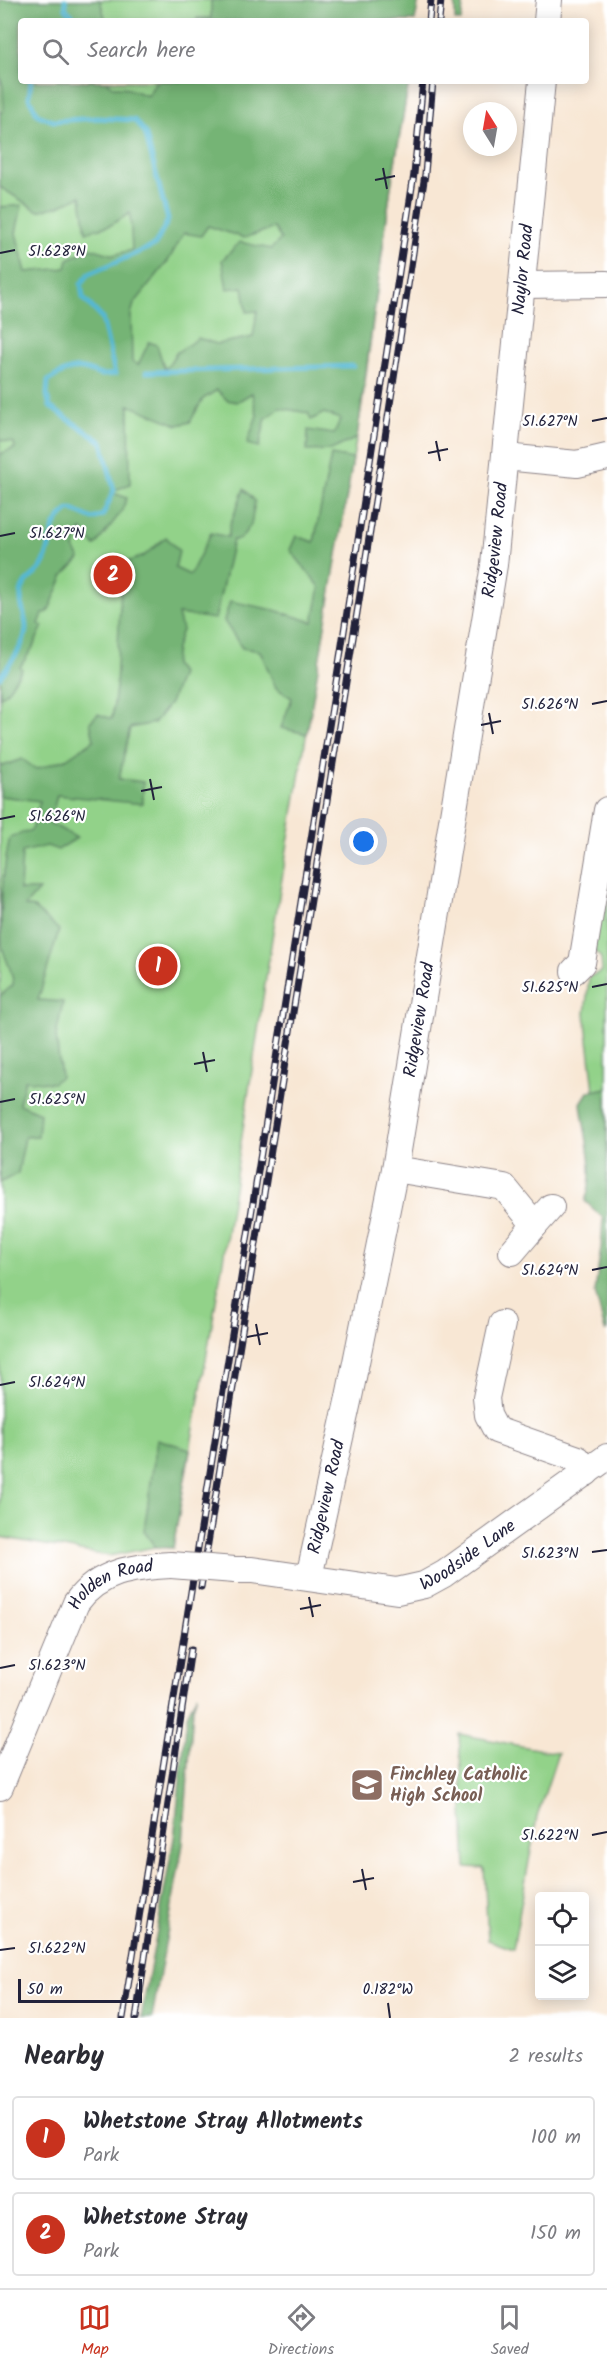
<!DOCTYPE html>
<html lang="en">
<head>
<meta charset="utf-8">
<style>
  :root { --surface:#fff; --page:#f7f7f7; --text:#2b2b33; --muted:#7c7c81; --line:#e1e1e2; --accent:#c8321e }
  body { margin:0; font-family:Kalam,sans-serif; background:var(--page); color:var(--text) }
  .controls { position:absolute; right:18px; bottom:18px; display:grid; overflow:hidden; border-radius:6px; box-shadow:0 3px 15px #0003 }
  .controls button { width:54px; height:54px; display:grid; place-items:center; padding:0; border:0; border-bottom:2px solid var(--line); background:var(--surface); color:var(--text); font:30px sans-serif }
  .compass { position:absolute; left:463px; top:102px; width:54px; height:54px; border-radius:50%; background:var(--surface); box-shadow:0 3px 15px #0003; rotate:349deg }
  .scale { position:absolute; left:18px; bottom:15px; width:124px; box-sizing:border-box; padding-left:6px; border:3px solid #22223b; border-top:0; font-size:16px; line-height:21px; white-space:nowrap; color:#22223b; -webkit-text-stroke:4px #fff; paint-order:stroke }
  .you { position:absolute; left:364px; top:842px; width:21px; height:21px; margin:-15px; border:4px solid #fff; border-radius:50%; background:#1a73e8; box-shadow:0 0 0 9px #1a73e833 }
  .badge { display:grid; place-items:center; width:39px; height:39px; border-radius:50%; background:var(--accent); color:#fff; font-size:20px; font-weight:700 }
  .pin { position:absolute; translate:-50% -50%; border:3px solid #fff; box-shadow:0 2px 6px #0006 }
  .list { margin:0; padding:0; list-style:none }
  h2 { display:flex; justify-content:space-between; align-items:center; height:78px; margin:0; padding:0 24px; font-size:26px }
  h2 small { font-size:20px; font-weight:400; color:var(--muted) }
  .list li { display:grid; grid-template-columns:39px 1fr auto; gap:18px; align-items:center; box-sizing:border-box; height:84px; margin:0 12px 12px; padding:0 12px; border:2px solid var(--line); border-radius:6px }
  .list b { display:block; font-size:22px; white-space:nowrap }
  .list p { margin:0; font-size:20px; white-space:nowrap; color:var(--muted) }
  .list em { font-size:20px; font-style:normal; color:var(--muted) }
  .icon { flex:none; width:33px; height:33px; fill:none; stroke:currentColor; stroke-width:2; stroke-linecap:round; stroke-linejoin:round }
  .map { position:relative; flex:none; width:607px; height:2018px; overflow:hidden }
  .search { position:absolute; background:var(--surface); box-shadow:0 3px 15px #0003; left:18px; right:18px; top:18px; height:66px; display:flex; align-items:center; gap:15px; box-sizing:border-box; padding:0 21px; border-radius:6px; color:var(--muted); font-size:22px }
  .sheet { height:270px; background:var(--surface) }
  nav { display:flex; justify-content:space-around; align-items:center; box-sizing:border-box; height:84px; border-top:2px solid var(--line); background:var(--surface); font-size:16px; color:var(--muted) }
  nav a { display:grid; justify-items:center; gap:3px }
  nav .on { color:var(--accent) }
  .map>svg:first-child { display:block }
  .green { fill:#92d289; stroke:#5a7a62; stroke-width:1.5 }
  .forest { fill:#75b475; stroke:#4c6b58; stroke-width:1.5; fill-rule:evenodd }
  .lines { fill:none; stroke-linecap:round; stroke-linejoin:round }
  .stream { stroke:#54b8d3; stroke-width:5 }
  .minor-casing { stroke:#8d8488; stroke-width:28 }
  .minor { stroke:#fff; stroke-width:26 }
  .rail-casing { stroke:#22223b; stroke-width:7 }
  .rail { stroke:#fff; stroke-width:4.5; stroke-dasharray:14; stroke-linecap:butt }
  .minor-bridge-casing { stroke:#8d8488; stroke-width:28; stroke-linecap:butt }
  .minor-bridge { stroke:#fff; stroke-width:26 }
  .ticks { fill:none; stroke:#22223b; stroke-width:2 }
  .labels { text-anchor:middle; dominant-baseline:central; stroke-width:4.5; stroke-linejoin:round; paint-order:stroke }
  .street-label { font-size:18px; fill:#22223b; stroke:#fff }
  .education-label { font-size:18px; font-weight:bold; fill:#785e54; stroke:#fff; text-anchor:start }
  .ticks-label { font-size:15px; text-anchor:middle; fill:#22223b; stroke:#fff; stroke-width:4.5; stroke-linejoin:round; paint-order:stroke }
</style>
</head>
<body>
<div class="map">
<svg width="607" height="2018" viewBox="0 0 607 2018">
  <rect width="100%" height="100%" fill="#fff"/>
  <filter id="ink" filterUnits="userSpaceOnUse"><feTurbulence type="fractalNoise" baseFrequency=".0167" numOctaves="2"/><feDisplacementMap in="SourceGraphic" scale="12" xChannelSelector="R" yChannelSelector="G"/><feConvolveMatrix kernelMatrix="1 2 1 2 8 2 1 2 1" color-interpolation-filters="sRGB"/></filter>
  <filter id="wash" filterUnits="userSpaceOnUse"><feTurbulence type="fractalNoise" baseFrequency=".008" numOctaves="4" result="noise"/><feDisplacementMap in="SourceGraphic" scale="24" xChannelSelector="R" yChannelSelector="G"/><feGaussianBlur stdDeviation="1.35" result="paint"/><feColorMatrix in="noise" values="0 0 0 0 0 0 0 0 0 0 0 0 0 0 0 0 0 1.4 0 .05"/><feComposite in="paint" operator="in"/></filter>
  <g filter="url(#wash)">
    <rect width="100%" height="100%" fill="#f8e7d4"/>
    <!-- green -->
    <path class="green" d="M0,0h413l2,21h-394v60h388l-18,105 -29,219 -89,527 -51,335 -49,281 -18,-1 -46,9 -109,-19z
      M607,863v336l-22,-185 4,-37 13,-6 -1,-13 -8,-9z
      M459,1734l99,19 -21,64 -24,132 -25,-9 -4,-72 -18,-1z"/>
    <!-- forest -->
    <path class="forest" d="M0,0h100l6,21h-85v60h85l7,6h10l25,9 8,-15h253l-18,105 -34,252 -26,12 -24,1 1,-21 26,4 7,-15 -17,-6 -13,7 -3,-7 -28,-5 -14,10 -7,29 -12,-3 10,-29 -5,-22 -15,9 -10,-2 -10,-10 -14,9 -13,23 -12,3 -49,-20 1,79 -19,8 16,6 -5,13 -27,35 -13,-16 -8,18 6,11 -16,16 -16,37 -5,2 -4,10 4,2 -11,23 -12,18 2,2 -15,23 -7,5v-243l15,-6 -1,-5 -14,-3v-233l22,-2 -6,28 10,39 40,-4 2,-9 23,-11 22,7 19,-5 -2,-37 -19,12 -25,7 -5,-36 -22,10 -21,5 -38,-24v-74l4,-2 -1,-25 -3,-9zM208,226l36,12 30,-10 7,11 -10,10 -31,-7 -18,18 5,29 16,-2 4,25 10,-1 -4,26 -36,7 -19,-6 -22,15 -11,17 -8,-25 -8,-3 -11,23 -6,-4 -1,-47 3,-10 34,-43 16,-28 17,3z
      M211,0h208l-4,21h-218v-3h14z
      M455,0h9l-3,21h-6z
      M331,455l22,4 -46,275 -26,-6 11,-30 -16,-10 -16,-37 -18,-3 -18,-27 6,-20 44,9 39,12 7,-35 -30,-37 6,-14 18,6z
      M244,489l11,12 -4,24 -11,14 -7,1 -18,79 -37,-5 4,16 -6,18 -2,17 7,9 -11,29 -16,20 -24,5 -11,51 24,3v22l-86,-9 -7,28 27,15 -19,12 -11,-4 -25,6 -2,38h19l-14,16 9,2 25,22 -21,70 25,2 -7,34 5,41 -9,6 -27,-3 -6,24 21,9 -2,23 -13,1 -7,36 -18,10v-187l13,-11c1,-14 -9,-26 -11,-40 -2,-36 0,-73 8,-108l22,-7 8,-29 -40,-5v-31l3,1 19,-7 14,10 30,-10 28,-19 -4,-18 8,-8 14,5 4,-32 6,-123 23,-9 21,-18 13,14 -4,17 15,7 21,-42 17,4 2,-12z
      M607,1088v243h-2l-10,-39 6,-45 2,-29 -18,-17c12,-31 -1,-66 -4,-98l7,-11z
      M157,1439l33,10 -17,99 -18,-1 -11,-16z
      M197,1694l-4,14 -10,136 -31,174h-11l33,-180 13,-123z"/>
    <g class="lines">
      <!-- stream -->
      <path class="stream" d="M65,0l1,9 12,12
        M146,372l207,-6
        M0,677c10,-14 25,-31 26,-49 0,-11 -6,-22 -5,-33 1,-15 14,-18 21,-29 13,-23 3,-40 28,-57l23,10 10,-4 11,-25 -12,-48 -52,-35 -3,-12 1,-14c8,-6 25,-15 35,-12 17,4 12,8 32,5l-13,-56 -19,-20 -2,-14 8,-10 66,-29 13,-25 -23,-88 -11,-12 -37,-2 -44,3 -15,-6 -9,-17 2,-17"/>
    </g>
  </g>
  <g filter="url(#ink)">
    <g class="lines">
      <defs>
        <g id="minor">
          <path d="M547,21l2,-21"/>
          <path d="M522,285l85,-1"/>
          <path d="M505,457l72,7 30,-7"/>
          <path d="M574,971l8,-8 25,-153"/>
          <path d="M395,1169l109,18 31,38 -23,27"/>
          <path d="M535,1225l16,-18"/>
          <path d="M502,1324l-16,74 2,17 8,15 82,29 8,14"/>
          <path id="s1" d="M235,1570h17l145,21 27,-6 20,-11 163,-117"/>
          <path id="s2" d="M309,1577l40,-180 46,-228 99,-604 48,-484"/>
          <path id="s3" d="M0,1787l76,-184c23,-32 57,-36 95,-38"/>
        </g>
      </defs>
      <!-- minor casing -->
      <use href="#minor" class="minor-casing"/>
      <!-- minor -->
      <use href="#minor" class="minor"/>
      <defs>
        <path id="rail" d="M429,21l2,-21
          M439,21l2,-21
          M201,1587l181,-1130 43,-283 8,-93
          M123,2018l218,-1367 73,-477 9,-93
          M136,2018l55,-369"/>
      </defs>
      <!-- rail casing -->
      <use href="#rail" class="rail-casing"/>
      <!-- rail -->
      <use href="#rail" class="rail"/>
      <defs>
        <path id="minor-bridge" d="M171,1565l64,5"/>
      </defs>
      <!-- minor-bridge casing -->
      <use href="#minor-bridge" class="minor-bridge-casing"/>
      <!-- minor-bridge -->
      <use href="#minor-bridge" class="minor-bridge"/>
    </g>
  </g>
  <!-- ticks -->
  <path class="ticks" d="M383,168l4,21M375,180l20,-4M0,253l15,-3M592,421l15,-3M436,441l4,20M428,453l20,-4M0,536l15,-3M592,704l15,-3M489,713l4,21M481,725l20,-4M150,779l4,21M141,791l21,-4M0,819l15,-3M592,987l15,-3M203,1052l4,20M194,1064l21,-4M0,1102l15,-3M592,1270l15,-3M256,1324l4,21M247,1337l21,-4M0,1385l15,-3M592,1552l15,-2M309,1597l4,20M300,1609l21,-4M0,1668l15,-3M592,1835l15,-3M362,1869l4,21M353,1882l21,-4M0,1950l15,-2M388,2003l2,15"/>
  <!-- icons -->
  <defs>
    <symbol id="school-square" viewBox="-11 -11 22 22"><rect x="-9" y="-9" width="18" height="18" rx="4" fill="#8d6e63" stroke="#fff"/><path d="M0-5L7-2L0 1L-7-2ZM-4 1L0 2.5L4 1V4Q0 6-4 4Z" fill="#fff"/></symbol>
  </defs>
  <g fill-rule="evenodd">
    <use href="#school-square" x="348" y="1766" width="38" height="38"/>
  </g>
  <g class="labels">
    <!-- street labels -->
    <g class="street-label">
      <text stroke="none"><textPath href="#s2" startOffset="1326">Naylor Road</textPath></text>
      <text stroke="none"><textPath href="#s2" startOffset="1054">Ridgeview Road</textPath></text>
      <text stroke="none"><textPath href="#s2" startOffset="568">Ridgeview Road</textPath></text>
      <text stroke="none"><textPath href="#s2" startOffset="82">Ridgeview Road</textPath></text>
      <text stroke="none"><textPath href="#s1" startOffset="244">Woodside Lane</textPath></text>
      <text stroke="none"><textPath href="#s3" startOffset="240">Holden Road</textPath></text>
    </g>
    <!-- education labels -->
    <g class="education-label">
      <text x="390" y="1775">Finchley Catholic<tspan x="390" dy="21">High School</tspan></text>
    </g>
  </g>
  <g class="ticks-label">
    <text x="57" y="256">51.628°N</text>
    <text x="550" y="426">51.627°N</text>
    <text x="57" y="538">51.627°N</text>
    <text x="550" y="709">51.626°N</text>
    <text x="57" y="821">51.626°N</text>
    <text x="550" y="992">51.625°N</text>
    <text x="57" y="1104">51.625°N</text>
    <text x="550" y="1275">51.624°N</text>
    <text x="57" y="1387">51.624°N</text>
    <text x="550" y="1558">51.623°N</text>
    <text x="57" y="1670">51.623°N</text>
    <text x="550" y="1840">51.622°N</text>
    <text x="57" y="1953">51.622°N</text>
    <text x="388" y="1994">0.182°W</text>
  </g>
</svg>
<div class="controls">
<button><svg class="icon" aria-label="locate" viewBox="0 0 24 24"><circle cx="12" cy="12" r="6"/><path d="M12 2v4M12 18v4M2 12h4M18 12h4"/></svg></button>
<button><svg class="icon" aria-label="layers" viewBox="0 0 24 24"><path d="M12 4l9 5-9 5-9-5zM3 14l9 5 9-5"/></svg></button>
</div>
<svg class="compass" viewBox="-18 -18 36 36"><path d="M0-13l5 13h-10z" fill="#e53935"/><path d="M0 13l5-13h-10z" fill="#7c7c81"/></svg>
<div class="scale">50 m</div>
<div class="you"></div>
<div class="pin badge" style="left:158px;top:966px">1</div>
<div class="pin badge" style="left:113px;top:575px">2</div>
<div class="search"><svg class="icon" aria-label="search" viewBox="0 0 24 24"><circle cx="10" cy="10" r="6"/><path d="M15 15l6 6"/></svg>Search here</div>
</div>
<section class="sheet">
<h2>Nearby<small>2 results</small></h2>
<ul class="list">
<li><span class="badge">1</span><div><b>Whetstone Stray Allotments</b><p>Park</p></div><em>100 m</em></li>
<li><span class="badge">2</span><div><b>Whetstone Stray</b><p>Park</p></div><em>150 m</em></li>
</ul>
</section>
<nav>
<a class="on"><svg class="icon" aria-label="map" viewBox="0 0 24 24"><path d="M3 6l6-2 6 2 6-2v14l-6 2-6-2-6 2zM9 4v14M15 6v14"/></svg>Map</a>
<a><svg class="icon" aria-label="directions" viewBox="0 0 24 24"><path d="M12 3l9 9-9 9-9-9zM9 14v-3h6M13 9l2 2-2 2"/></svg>Directions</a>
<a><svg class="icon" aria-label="saved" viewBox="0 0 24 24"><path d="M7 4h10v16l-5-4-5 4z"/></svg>Saved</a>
</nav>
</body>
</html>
